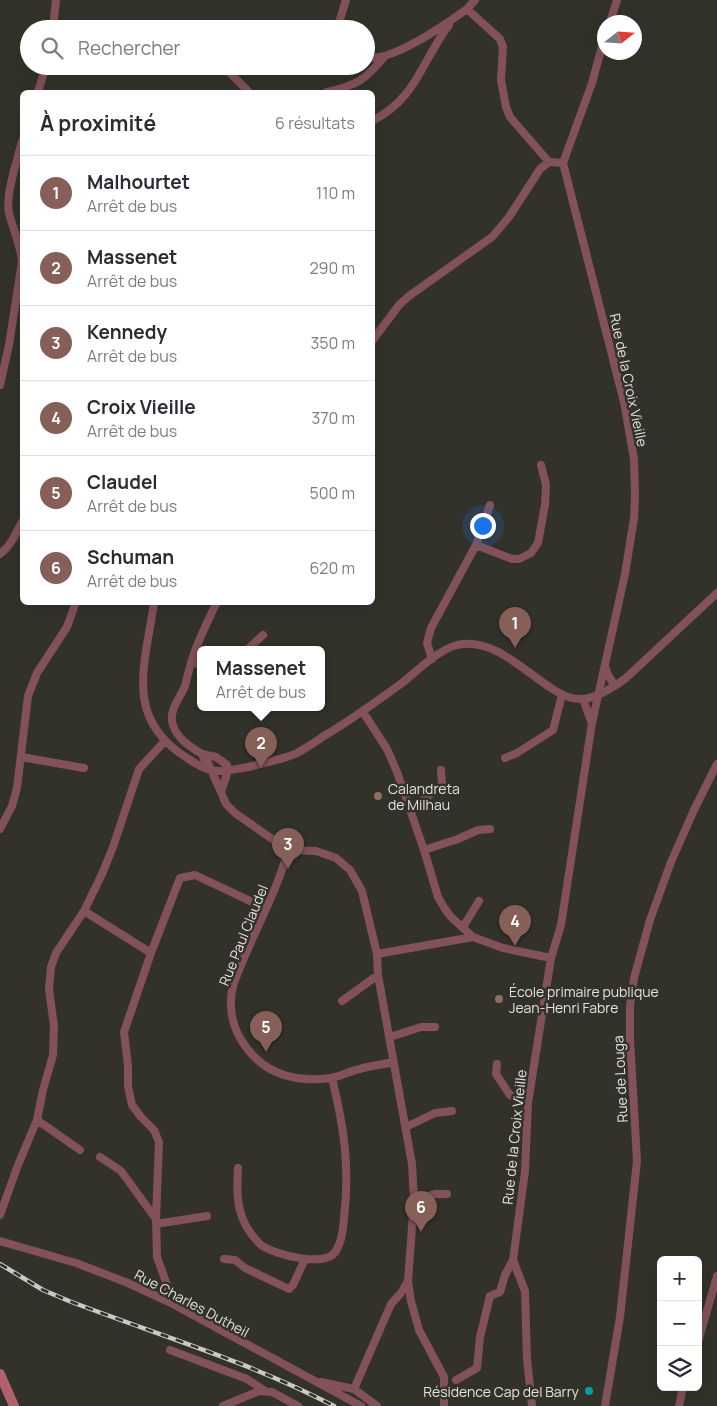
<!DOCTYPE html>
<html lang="fr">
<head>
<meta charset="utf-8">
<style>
  :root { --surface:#fff; --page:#f2f2f3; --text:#2b2b33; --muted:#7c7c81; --line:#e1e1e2; --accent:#855f58 }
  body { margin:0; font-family:Manrope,sans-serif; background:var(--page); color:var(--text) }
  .controls { position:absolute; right:15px; bottom:15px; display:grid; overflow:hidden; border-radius:8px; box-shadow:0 5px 20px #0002 }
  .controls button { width:45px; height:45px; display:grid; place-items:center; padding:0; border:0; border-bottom:1px solid var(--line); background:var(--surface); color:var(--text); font:25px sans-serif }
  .compass { position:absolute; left:597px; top:15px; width:45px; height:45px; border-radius:50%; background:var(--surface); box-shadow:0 5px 20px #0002; rotate:73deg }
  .you { position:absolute; left:482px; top:525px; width:18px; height:18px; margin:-12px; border:4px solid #fff; border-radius:50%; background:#1a73e8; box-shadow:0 0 0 8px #1a73e833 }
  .badge { display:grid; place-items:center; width:32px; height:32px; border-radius:50%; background:var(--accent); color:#fff; font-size:16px; font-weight:700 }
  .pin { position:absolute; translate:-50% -41px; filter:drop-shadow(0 1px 2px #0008) }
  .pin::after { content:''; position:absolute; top:26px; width:18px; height:15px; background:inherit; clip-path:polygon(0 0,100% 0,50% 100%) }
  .popup { position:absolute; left:197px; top:646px; width:128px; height:65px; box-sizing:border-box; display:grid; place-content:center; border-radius:8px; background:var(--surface); filter:drop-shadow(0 1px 4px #0005); font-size:16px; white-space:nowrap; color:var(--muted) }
  .popup b { font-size:19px; color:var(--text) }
  .popup::after { content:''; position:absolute; left:50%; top:100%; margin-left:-10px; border:10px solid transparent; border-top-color:var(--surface) }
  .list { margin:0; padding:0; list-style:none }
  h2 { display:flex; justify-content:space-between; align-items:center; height:65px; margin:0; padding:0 20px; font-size:21px }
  h2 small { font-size:16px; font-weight:400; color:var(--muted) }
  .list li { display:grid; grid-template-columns:32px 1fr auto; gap:15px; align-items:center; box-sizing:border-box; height:75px; padding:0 20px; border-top:1px solid var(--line) }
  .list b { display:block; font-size:19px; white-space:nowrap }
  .list p { margin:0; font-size:16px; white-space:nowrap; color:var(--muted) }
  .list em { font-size:16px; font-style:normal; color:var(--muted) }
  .icon { flex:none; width:28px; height:28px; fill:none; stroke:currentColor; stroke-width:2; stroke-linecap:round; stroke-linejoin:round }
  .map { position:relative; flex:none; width:717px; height:1406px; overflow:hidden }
  .search { position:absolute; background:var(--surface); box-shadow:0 5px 20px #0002; left:20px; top:20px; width:355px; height:55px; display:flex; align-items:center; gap:12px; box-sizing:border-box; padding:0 18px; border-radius:28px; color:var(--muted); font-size:19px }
  .panel { position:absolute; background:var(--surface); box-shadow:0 5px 20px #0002; left:20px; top:90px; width:355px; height:515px; border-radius:8px }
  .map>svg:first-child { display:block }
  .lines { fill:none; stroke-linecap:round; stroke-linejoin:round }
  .street { stroke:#835258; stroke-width:8 }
  .secondary { stroke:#af626d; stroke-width:10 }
  .rail-casing { stroke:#cac9c4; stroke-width:4.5 }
  .rail { stroke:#33322a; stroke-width:2.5; stroke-dasharray:8; stroke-linecap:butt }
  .education-dot { fill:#8d6e63; stroke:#33322a; stroke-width:2 }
  .culture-dot { fill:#0f9aa8; stroke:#33322a; stroke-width:2 }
  .labels { text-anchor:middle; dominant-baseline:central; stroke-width:5; stroke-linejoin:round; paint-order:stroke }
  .street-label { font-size:14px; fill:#e2e1dc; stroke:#33322a }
  .poi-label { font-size:14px; fill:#e2e1dc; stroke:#33322a; text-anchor:start }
</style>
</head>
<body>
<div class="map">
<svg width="717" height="1406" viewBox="0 0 717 1406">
  <rect width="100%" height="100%" fill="#33322a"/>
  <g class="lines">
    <!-- street -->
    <path class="street" d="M467,9l8,-9
      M610,22l7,-22
      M53,29l3,-29
      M337,29l9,-29
      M366,58c27,3 79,-33 101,-49l33,30 3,8 -2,33 5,27 4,10 39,45 14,1
      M223,66l26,26
      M38,92l8,-26
      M327,92c31,-7 38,-12 58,-36
      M372,121c45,-23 49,-59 77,-96
      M563,163l29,-80 12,-44
      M372,341l27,-36 10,-9 83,-59 17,-20 31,-48 9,-7
      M0,385l9,-40 13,-84c-2,-17 -9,-32 -13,-48 -4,-18 9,-55 13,-72
      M476,545l36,14h7l12,-6 7,-10 7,-38 1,-20 -5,-20
      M0,554c12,-9 15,-20 22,-32
      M154,602c-8,60 -31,114 30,154 8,5 17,12 27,14 12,3 24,-1 37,-3 16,-4 32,-7 47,-13 10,-5 20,-12 29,-18 27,-16 52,-34 78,-53 15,-12 36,-33 55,-38 36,-8 67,26 94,43 9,6 20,12 31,11 16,-1 32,-12 44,-21l91,-85
      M248,649l15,-14
      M432,659l-5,-16 4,-15 45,-83 14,-40
      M191,662l10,3
      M605,666l3,9 7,11
      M583,699l8,22
      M363,712l24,37 10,23 27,78 14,47 7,12 6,8 22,20 30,11 48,10
      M202,754c-11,-7 -25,-15 -29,-29 -5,-14 7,-27 12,-39 2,-8 4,-16 6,-23 6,-21 16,-41 26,-61
      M202,754l14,3 11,8 1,6 -7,21 -13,-29 -4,-4z
      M21,757l63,11
      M505,758l12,-5 36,-23 9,-35
      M221,792l5,12 9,9 53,37 28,1 20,7 14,12 12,21 15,63 1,21 34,189 2,36 -6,81 3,20 8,29 25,47v29
      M411,810l31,-25 -1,-15
      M0,829l12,-23 5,-18 11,-92 9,-23 30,-46 9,-25
      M288,850c-12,46 -38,88 -54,133 -6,18 -3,39 6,55 20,35 53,45 91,40 8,-1 17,-6 25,-8 12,-4 25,-5 37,-8
      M424,850l34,-11 20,-9 12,-1
      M84,911l67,42 -27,79 4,34v20l4,19 9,12 13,13 5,12 -3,77 1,38 10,28 2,17
      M463,927l16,-26
      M151,953l29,-75 15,-3 70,33
      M377,954l96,-17
      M342,1001l36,-26
      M390,1037l31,-10h14
      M497,1064l-1,10 14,21 18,8
      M37,1120l43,30
      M406,1127l29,-14 17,-2
      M100,1157l21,14 35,48
      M238,1168c-1,19 -2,38 7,56 3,6 11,16 16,21 14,10 64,23 75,6 6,-10 7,-22 8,-33 6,-51 0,-91 -12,-140
      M414,1200l21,-6h12
      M0,1215l18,-50 19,-45 6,-30 10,-35 1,-29 -5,-37 2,-22 5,-14 28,-42 18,-37 11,-27 26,-78 26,-28
      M156,1224l51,-8
      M0,1241l76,22 52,20 41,19 192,104
      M224,1259l11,1 10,8 44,21 4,-4 12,-26
      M698,1342l19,-66
      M170,1350l77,29 18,12
      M456,1380l21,-12 3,-31 10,-41 10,-4 5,-17 8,-15
      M321,1382l33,7 23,17
      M354,1389l37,-85 10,-11 7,-12
      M223,1406l36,-15 13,1 26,14
      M532,1406l-5,-47 -2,-68 -12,-31 12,-89 3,-68 23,-145 10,-33 31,-202 33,-149 9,-56 1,-23 -1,-36 -10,-57 -61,-239
      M605,1406l15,-89 17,-156 -7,-122v-33l4,-28 16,-58 21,-58 23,-52 23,-46
      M679,1406l4,-19"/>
    <!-- secondary -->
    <path class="secondary" d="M0,1374l14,32"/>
    <defs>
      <path id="rail" d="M0,1264l43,26 26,11c89,34 181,61 265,105"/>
    </defs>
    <!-- rail casing -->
    <use href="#rail" class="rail-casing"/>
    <!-- rail -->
    <use href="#rail" class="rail"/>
  </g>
  <!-- markers -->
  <g class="education-dot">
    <circle cx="378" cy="796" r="5"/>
    <circle cx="499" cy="999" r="5"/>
  </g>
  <circle class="culture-dot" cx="589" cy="1391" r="5"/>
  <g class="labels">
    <!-- street labels -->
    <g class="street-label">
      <text transform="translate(629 380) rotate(78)">Rue de la Croix Vieille</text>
      <text transform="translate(243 935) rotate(-68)">Rue Paul Claudel</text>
      <text transform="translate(620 1079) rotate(-93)">Rue de Louga</text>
      <text transform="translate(514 1137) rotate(-84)">Rue de la Croix Vieille</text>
      <text transform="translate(192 1303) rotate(28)">Rue Charles Dutheil</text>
    </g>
    <!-- poi labels -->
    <g class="poi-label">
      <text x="388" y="788">Calandreta<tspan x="388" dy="16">de Milhau</tspan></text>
      <text x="509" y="991">École primaire publique<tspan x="509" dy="16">Jean-Henri Fabre</tspan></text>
      <text x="579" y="1391" text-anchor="end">Résidence Cap del Barry</text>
    </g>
  </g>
</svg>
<div class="controls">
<button>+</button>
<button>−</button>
<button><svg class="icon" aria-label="layers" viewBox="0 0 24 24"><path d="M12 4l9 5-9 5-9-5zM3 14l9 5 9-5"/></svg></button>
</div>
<svg class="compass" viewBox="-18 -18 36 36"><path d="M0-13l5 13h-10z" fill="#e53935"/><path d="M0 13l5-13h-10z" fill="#7c7c81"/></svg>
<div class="you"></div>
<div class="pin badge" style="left:515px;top:648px">1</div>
<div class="pin badge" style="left:261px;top:768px">2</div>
<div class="popup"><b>Massenet</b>Arrêt de bus</div>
<div class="pin badge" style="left:288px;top:869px">3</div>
<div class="pin badge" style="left:515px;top:946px">4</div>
<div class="pin badge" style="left:266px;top:1052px">5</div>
<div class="pin badge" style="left:421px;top:1232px">6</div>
<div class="search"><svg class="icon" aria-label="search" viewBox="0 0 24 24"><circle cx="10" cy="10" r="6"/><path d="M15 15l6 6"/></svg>Rechercher</div>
<section class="panel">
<h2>À proximité<small>6 résultats</small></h2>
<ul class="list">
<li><span class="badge">1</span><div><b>Malhourtet</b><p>Arrêt de bus</p></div><em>110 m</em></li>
<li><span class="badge">2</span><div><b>Massenet</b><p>Arrêt de bus</p></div><em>290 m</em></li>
<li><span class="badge">3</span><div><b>Kennedy</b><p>Arrêt de bus</p></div><em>350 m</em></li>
<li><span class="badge">4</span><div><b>Croix Vieille</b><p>Arrêt de bus</p></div><em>370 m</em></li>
<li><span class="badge">5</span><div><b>Claudel</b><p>Arrêt de bus</p></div><em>500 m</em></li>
<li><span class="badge">6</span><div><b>Schuman</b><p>Arrêt de bus</p></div><em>620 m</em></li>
</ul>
</section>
</div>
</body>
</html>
